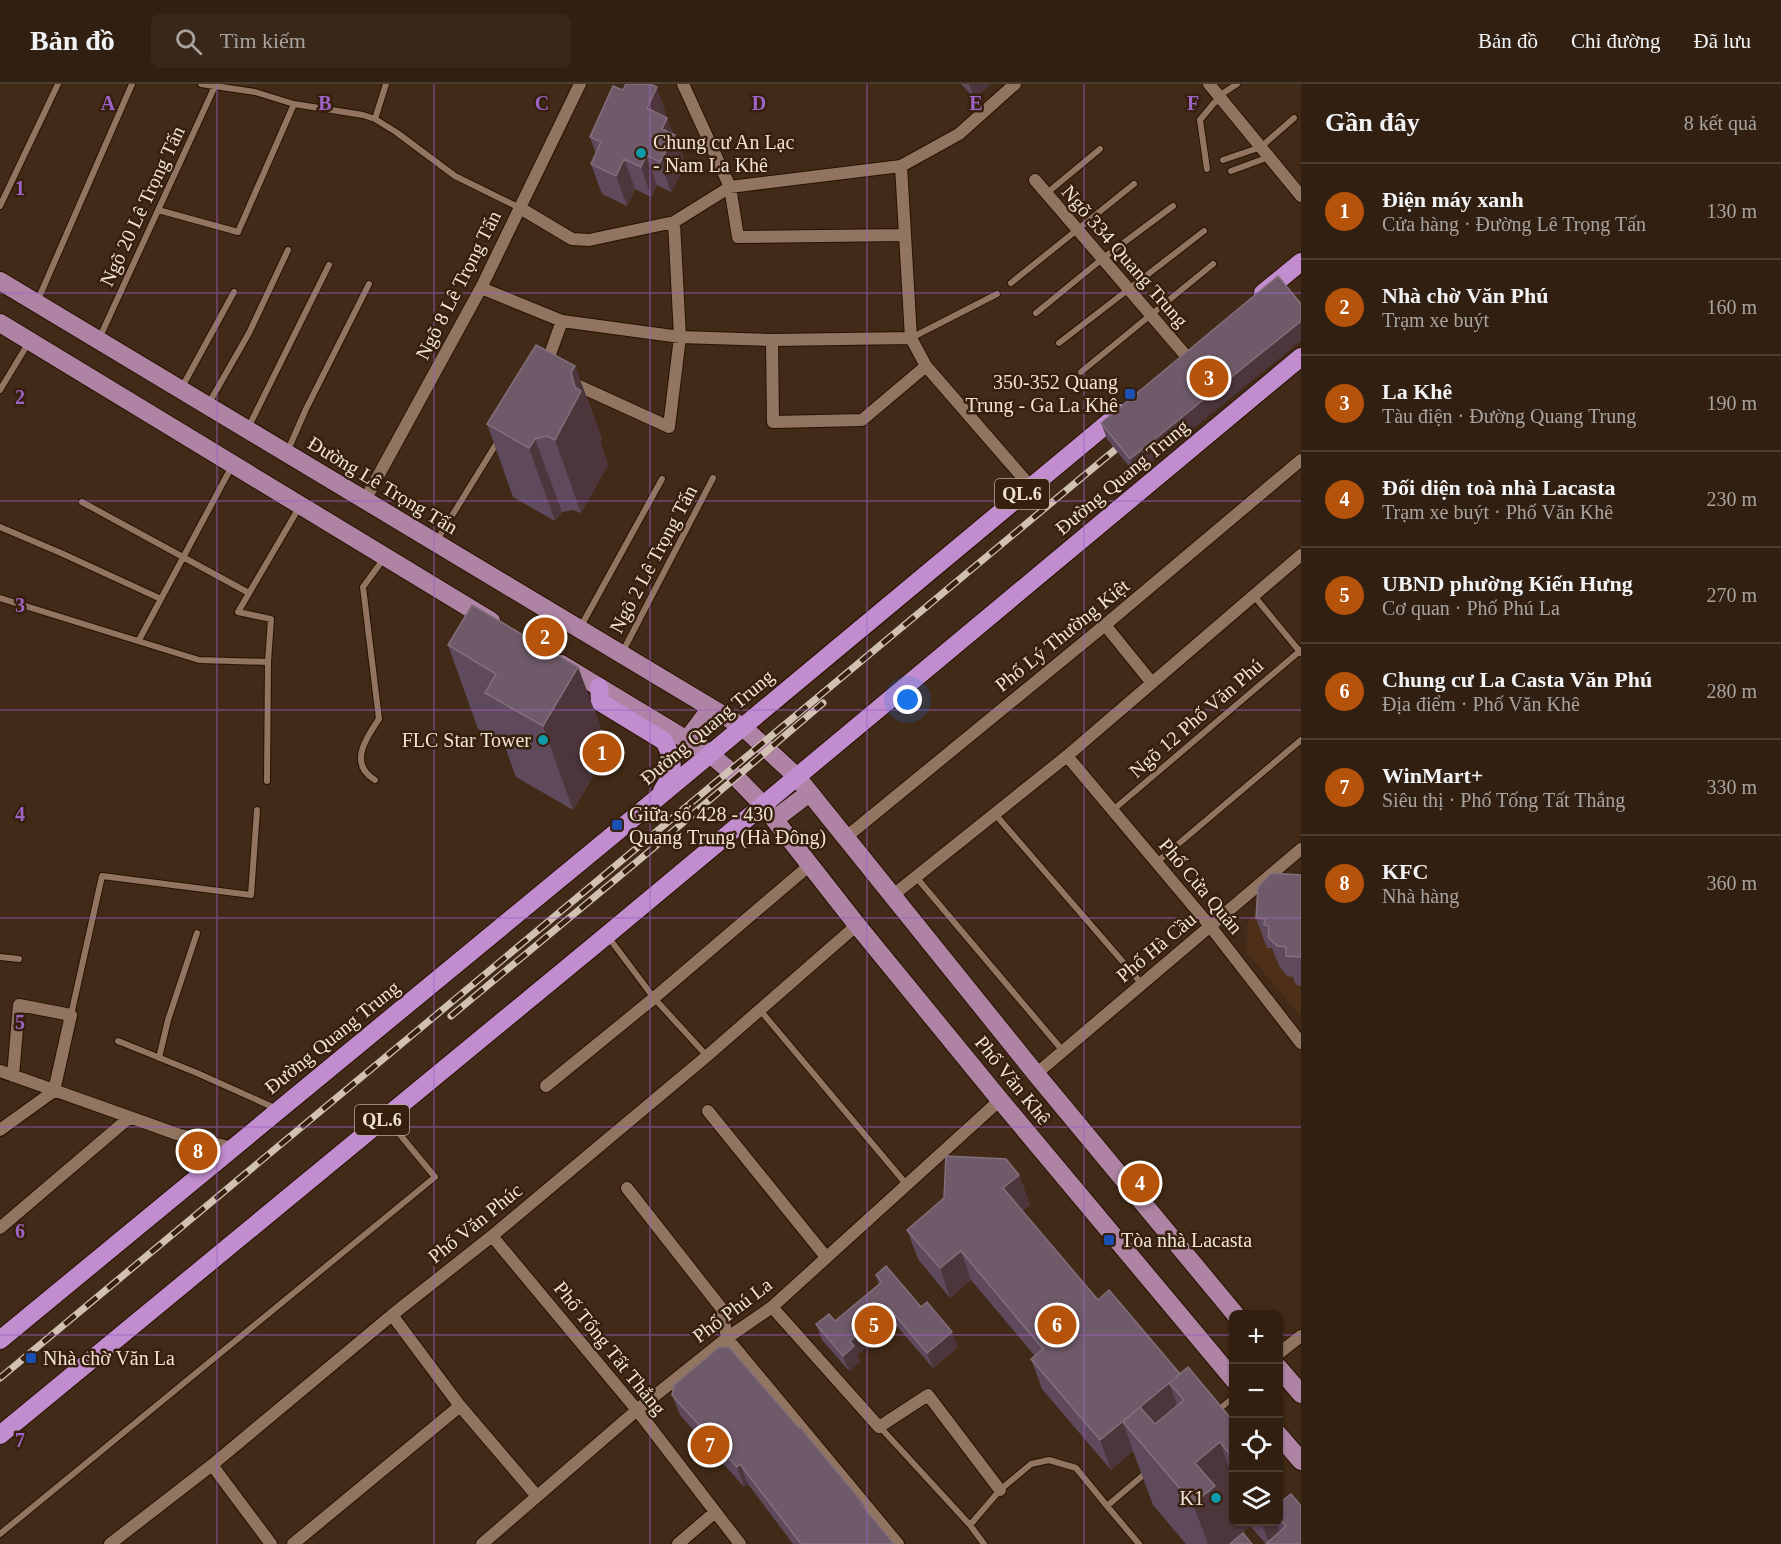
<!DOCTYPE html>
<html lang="vi">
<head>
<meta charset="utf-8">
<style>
  :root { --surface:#312011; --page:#39281a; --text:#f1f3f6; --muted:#a8a39f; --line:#4c3e31; --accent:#b45309 }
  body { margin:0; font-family:Georgia,serif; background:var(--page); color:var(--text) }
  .controls { position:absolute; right:18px; bottom:18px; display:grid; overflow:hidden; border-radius:9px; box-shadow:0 2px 4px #0004 }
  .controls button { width:54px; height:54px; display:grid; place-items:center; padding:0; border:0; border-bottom:2px solid var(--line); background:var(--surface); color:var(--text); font:30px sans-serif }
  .you { position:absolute; left:908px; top:616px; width:21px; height:21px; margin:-15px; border:4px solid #fff; border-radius:50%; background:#1a73e8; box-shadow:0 0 0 9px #1a73e833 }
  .badge { display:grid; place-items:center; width:39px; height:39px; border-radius:50%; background:var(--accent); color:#fff; font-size:20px; font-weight:700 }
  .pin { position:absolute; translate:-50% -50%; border:3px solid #fff; box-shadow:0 2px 6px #0006 }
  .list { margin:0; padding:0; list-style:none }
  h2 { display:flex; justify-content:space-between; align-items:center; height:78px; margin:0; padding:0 24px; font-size:26px }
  h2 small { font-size:20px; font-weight:400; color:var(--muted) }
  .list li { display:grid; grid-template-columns:39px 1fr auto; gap:18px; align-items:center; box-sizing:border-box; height:96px; padding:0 24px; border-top:2px solid var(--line) }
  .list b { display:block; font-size:22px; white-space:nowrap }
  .list p { margin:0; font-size:20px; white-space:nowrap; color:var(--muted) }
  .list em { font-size:20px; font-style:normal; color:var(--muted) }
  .icon { flex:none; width:33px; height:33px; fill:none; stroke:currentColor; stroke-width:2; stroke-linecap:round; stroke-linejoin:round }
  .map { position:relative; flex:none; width:1301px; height:1460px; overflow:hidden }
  header { display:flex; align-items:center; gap:36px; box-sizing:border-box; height:84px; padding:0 30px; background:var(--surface); border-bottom:2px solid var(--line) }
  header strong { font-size:28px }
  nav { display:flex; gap:33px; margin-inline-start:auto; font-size:21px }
  .search { width:420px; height:54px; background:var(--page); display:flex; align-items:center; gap:15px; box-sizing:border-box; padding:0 21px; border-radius:9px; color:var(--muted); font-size:22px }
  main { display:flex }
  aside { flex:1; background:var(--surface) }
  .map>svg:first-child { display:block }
  .built { fill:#4e3018 }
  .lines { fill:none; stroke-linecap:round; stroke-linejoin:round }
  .lane-casing { stroke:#271201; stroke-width:8 }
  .street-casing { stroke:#271201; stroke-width:14 }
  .primary-casing { stroke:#271201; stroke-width:20 }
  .highway-casing { stroke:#271201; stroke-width:20 }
  .lane { stroke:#917560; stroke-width:6 }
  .street { stroke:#917560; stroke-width:12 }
  .primary { stroke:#ae83a3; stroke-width:18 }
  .highway { stroke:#c28dcf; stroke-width:18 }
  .rail-casing { stroke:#d1c1b3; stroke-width:7 }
  .rail { stroke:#36200d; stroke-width:4.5; stroke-dasharray:14; stroke-linecap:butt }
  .wall { fill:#5f495d }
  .shaded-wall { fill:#4c363c }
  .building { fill:#6f5a6a; stroke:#836f7b; stroke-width:1.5 }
  .grid { fill:none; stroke:#9e63c6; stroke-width:1.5; stroke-opacity:0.55 }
  .culture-dot { fill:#0f9aa8; stroke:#36200d; stroke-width:2 }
  .transit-dot { fill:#1a4fb4; stroke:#36200d; stroke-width:2 }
  .labels { text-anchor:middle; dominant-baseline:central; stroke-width:5; stroke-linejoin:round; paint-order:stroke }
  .shield { fill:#36200d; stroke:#b9a89a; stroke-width:1.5 }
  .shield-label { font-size:18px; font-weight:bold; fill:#f1e2d6 }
  .poi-label { font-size:20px; fill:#f1e2d6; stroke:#36200d; text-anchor:start }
  .street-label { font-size:20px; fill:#f1e2d6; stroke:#36200d }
  .grid-label { font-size:20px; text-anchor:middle; font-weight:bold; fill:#9e63c6; stroke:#36200d; stroke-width:5; stroke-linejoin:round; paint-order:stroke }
</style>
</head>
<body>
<header>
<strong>Bản đồ</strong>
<div class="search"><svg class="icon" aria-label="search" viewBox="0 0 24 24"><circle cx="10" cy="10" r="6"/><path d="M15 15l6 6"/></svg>Tìm kiếm</div>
<nav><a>Bản đồ</a><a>Chỉ đường</a><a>Đã lưu</a></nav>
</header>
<main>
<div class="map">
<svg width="1301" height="1460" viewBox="0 0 1301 1460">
  <rect width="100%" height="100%" fill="#412a17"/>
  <!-- built -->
  <path class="built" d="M1301,794v139l-55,-66 2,-30z"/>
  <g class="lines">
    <defs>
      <path id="lane" d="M201,0l54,8 39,12 69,11 12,4 21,13 59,44 65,32
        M1219,12l18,-12
        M375,35l11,-35
        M1223,76l38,-13 33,-29
        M1207,85l-7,-49 14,-17 7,-5
        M1231,87l38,-14
        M1047,109l53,-44
        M0,122l58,-122
        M158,126l80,22 56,-128
        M1011,199l123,-99
        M37,218l95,-218
        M1036,229l66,-54 71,-53
        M911,254l86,-44
        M99,255l116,-253
        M1059,259l145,-112
        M1081,288l132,-108
        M181,305l53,-97
        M0,306l29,-48
        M209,319l40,-70 39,-83
        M248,344l81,-163
        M288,366l18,-41 63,-125
        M82,418l167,91
        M0,443l61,26 100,46
        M437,456l61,-99
        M1254,512l47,57
        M0,514l199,62 69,2
        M580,544l82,-149
        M139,556l93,-174
        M623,567l90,-173
        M375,696c-27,-16 -9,-42 4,-61l-16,-132 22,-30
        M267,697l1,-119 3,-43 -33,-7 62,-106
        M1113,726l188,-160
        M995,730l147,170
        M1157,778l144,-122
        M916,793l147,174
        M609,854l45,60 53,58
        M0,873l19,2
        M760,926l147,175
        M71,931l31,-139 149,19 6,-85
        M118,957l79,32 80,36
        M159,974l9,-38 29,-87
        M1217,1327l17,-14
        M880,1343l90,98
        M1107,1422l32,38
        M0,1450l435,-357 -48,-58
        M984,1460l-14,-19 30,-35 31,-26 18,-4 27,8 31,38 41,-35"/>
      <path id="street" d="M683,0l47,103 8,50 166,-2
        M1209,0l92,112
        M901,82l10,172 15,28 105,121
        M1035,96l152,177
        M520,124l52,31 17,1 85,-18 56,-35 171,-21 58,-32 56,-50
        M481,204l81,33 118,16 92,3 139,-2
        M772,256l1,82 89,-2 64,-54
        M545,284l17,-47
        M568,297l101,46 11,-90 -6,-115
        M365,416l116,-212 99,-204
        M1105,541l47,58
        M1067,672l143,170 91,117
        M845,754l260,-213 196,-165
        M892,812l175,-140 234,-201
        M0,987l177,63 56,14
        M1036,990l265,-225
        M13,992l6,-71 52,10 -17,76
        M546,1002l108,-88 156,-133
        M708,1027l118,146
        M0,1046l54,-39
        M627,1104l95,121 5,29 171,206
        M0,1144l129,-110
        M492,1152l145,174 103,134
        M772,1223l107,120 49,-32 72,95
        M392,1231l68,91 76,89
        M1278,1270l23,-18
        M212,1381l59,79
        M110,1460l102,-79 180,-150 100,-79 215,-180 150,-131
        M293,1460l167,-138
        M482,1460l155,-134 90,-72 45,-31 228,-207
        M678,1460l36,-31"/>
      <path id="primary" d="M0,197l743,446 54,50 239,297 199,240
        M0,239l491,298
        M561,580l149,90 20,17 33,34 94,120 143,175 234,280
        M687,656l24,-32
        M775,735l34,-26
        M1278,1283l23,27
        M1278,1350l23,27"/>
      <path id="highway" d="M1263,209l38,-31
        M599,603l1,15 64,39c11,20 10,32 -2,50
        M0,1256l608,-501 512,-426
        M0,1351l607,-500 694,-578"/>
    </defs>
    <!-- lane casing -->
    <use href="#lane" class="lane-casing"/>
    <!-- street casing -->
    <use href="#street" class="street-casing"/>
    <!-- primary casing -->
    <use href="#primary" class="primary-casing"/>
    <!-- highway casing -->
    <use href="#highway" class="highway-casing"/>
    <!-- lane -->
    <use href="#lane" class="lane"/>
    <!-- street -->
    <use href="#street" class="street"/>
    <!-- primary -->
    <use href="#primary" class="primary"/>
    <!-- highway -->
    <use href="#highway" class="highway"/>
    <defs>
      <path id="rail" d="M451,932l194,-161 178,-152
        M0,1294l1128,-939"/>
    </defs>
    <!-- rail casing -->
    <use href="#rail" class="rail-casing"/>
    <!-- rail -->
    <use href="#rail" class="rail"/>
  </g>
  <!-- wall -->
  <path class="wall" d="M961,0h30l-17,14z
    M668,33l-1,1 6,16 13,30 -15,28 -14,-7 -6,12 -16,-8 -8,17 -25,-12 -11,-30 5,-10 -6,-17z
    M1301,220l-165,171 -29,-36 -6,-16z
    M575,282l27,73 -2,3 8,23 -27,48 -8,-3 -11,2 -7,9 -42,-24 -26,-73z
    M448,561l130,22 31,83 -36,60 -57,-33 -12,-33 -26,-15z
    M1301,791v111l-5,-1 -3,-8 -6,-1 -8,-10 -7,-18h-5l-11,-30z
    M1019,1091l11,30 -8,6 76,89 135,121v100h45v-17l23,40h-35l-16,-18 -15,13 17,5h-66l-33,-39 -20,-54 -22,19 -69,-81 -11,-30 4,-3 -64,-76 -21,18 -32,-39 -11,-29z
    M876,1191l45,32 37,40 -25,21 -38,-44 -38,31 3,7 -11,9 -27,-31 -6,-16 19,-3 44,-36z
    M672,1311l191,108 2,6 29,35h-101l-45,-60 -4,3 -64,-72z"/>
  <!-- shaded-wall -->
  <path class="shaded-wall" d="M969,0h22l-17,14z
    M657,3l17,50 1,-2 11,29 -15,28 -11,-30 -13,-54z
    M646,71l11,30 -6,12 -10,-30z
    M624,75l11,30 -8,17 -11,-30z
    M1301,237v20l-165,134 -6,-16z
    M575,282l27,73 -2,3 8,23 -27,48 -26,-73 20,-53 -4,-15z
    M535,355l27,73 -7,9 -26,-73z
    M578,583l31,83 -36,60 -30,-84z
    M1019,1091l11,30 -16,13 -11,-30z
    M961,1167l10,29 -21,18 -10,-30z
    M889,1224l6,16 -38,31 3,7 -11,9 -6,-15 7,-15z
    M952,1248l6,15 -25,21 -6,-15z
    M1180,1290l4,26 -15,-17 11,29 -38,32 -19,-22 10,29 -22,19 -11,-30z
    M1220,1358l13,37v42h16l1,5 -15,13 1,5h-28l-15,-40 2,-41z
    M740,1380l8,20 -4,3 -7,-20z
    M1261,1437h15l7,19 -14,4z"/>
  <!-- building -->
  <path class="building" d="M626,0h24l7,3 -10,21 20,10 -5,11 13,6 -15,27 -14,-7 -5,12 -17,-8 -8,17 -25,-12 10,-22 -11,-5 23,-51 10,4z
    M1278,192l23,28v17l-171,138 -29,-36z
    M536,261l39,21 -4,6 4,15 6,4 -26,49 -8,-4 -12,3 -6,9 -42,-24z
    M472,521l106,62 -35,59 -58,-33 11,-19 -48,-29z
    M1271,789l30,2v82l-15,-1v-9l-9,-1 -9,-9 1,-11 -5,-1 1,-6 -9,-1 2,-31z
    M946,1072l60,3 13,16 -16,13 95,112 11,-10 71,84 -80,66 -69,-81 12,-10 -82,-98 -21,17 -33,-38 37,-32z
    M886,1182l35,41 6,-5 25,30 -25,21 -38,-45 -39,33 4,5 -11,10 -27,-32 13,-10 6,7 47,-39 -6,-7z
    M719,1263h10l70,81 1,-1 63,76 -2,1 33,40h-93l-61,-80 -3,3 -65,-72 2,-10z
    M1188,1283l45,54v37l-13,-16 -25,21 20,23 -22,18 -70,-82 17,-15 15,17 29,-24 -15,-17z
    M1291,1410l10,12v38h-35l20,-18 -8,-9v-13z
    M1243,1449l9,11h-22z"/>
  <!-- grid -->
  <path class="grid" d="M217,0v1460M434,0v1460M650,0v1460M867,0v1460M1084,0v1460M0,209h1301M0,417h1301M0,626h1301M0,834h1301M0,1043h1301M0,1251h1234M1278,1251h23"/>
  <!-- markers -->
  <g class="culture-dot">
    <circle cx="641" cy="69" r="6"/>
    <circle cx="543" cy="656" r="6"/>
    <circle cx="1216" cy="1414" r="6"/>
  </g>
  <g class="transit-dot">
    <rect x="1124" y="304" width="12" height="12" rx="3"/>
    <rect x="611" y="735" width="12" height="12" rx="3"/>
    <rect x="1103" y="1150" width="12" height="12" rx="3"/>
    <rect x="25" y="1268" width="12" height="12" rx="3"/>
  </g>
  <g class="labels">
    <!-- shield labels -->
    <g class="shield">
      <rect x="995" y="395" width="54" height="30" rx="4.5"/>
      <rect x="355" y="1021" width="54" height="30" rx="4.5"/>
    </g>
    <g class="shield-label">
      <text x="1022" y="410">QL.6</text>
      <text x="382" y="1036">QL.6</text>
    </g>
    <!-- poi labels -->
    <g class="poi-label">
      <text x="653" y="58">Chung cư An Lạc<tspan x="653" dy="23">- Nam La Khê</tspan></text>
      <text x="1118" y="298" text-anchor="end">350-352 Quang<tspan x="1118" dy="23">Trung - Ga La Khê</tspan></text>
      <text x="531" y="656" text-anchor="end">FLC Star Tower</text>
      <text x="629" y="730">Giữa số 428 - 430<tspan x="629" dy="23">Quang Trung (Hà Đông)</tspan></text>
      <text x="1121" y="1156">Tòa nhà Lacasta</text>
      <text x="43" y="1274">Nhà chờ Văn La</text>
      <text x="1204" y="1414" text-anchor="end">K1</text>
    </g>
    <!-- street labels -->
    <g class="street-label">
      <text transform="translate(142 122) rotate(-65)">Ngõ 20 Lê Trọng Tấn</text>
      <text transform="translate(1125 172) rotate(49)">Ngõ 334 Quang Trung</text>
      <text transform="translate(458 201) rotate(-63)">Ngõ 8 Lê Trọng Tấn</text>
      <text transform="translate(1122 393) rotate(-40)">Đường Quang Trung</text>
      <text transform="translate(383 401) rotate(31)">Đường Lê Trọng Tấn</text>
      <text transform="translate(653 475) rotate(-62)">Ngõ 2 Lê Trọng Tấn</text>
      <text transform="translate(1062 551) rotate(-39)">Phố Lý Thường Kiệt</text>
      <text transform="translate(1196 634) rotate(-41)">Ngõ 12 Phố Văn Phú</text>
      <text transform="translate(707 643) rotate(-40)">Đường Quang Trung</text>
      <text transform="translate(1201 802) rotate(50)">Phố Cửa Quán</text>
      <text transform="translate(1156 863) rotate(-40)">Phố Hà Cầu</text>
      <text transform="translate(332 953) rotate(-39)">Đường Quang Trung</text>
      <text transform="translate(1013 996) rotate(51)">Phố Văn Khê</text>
      <text transform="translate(475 1139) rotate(-39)">Phố Văn Phúc</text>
      <text transform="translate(732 1226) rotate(-37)">Phố Phú La</text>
      <text transform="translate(610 1264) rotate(51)">Phố Tống Tất Thắng</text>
    </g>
  </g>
  <g class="grid-label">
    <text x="108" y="26">A</text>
    <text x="325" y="26">B</text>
    <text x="542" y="26">C</text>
    <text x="759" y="26">D</text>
    <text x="976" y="26">E</text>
    <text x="1193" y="26">F</text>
    <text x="20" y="111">1</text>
    <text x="20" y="320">2</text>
    <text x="20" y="528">3</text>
    <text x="20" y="737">4</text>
    <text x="20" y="945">5</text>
    <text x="20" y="1154">6</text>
    <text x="20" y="1363">7</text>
  </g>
</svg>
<div class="controls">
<button>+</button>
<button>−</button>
<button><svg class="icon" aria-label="locate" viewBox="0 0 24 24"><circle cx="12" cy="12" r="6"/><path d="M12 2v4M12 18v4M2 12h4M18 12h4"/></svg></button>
<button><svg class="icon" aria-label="layers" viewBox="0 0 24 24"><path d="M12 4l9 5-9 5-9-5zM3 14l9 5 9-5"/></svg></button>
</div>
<div class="you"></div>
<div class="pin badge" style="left:602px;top:669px">1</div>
<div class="pin badge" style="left:545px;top:553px">2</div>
<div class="pin badge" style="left:1209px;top:294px">3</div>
<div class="pin badge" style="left:1140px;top:1099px">4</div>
<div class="pin badge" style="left:874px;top:1241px">5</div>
<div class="pin badge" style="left:1057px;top:1241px">6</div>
<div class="pin badge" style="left:710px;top:1361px">7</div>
<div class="pin badge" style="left:198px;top:1067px">8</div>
</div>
<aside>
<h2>Gần đây<small>8 kết quả</small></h2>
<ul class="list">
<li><span class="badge">1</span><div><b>Điện máy xanh</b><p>Cửa hàng · Đường Lê Trọng Tấn</p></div><em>130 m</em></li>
<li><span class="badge">2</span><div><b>Nhà chờ Văn Phú</b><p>Trạm xe buýt</p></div><em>160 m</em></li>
<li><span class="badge">3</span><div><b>La Khê</b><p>Tàu điện · Đường Quang Trung</p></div><em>190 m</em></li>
<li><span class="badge">4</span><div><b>Đối diện toà nhà Lacasta</b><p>Trạm xe buýt · Phố Văn Khê</p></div><em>230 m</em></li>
<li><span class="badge">5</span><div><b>UBND phường Kiến Hưng</b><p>Cơ quan · Phố Phú La</p></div><em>270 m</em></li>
<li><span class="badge">6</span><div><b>Chung cư La Casta Văn Phú</b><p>Địa điểm · Phố Văn Khê</p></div><em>280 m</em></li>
<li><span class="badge">7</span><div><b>WinMart+</b><p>Siêu thị · Phố Tống Tất Thắng</p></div><em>330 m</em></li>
<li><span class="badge">8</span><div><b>KFC</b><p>Nhà hàng</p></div><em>360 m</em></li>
</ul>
</aside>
</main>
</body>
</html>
